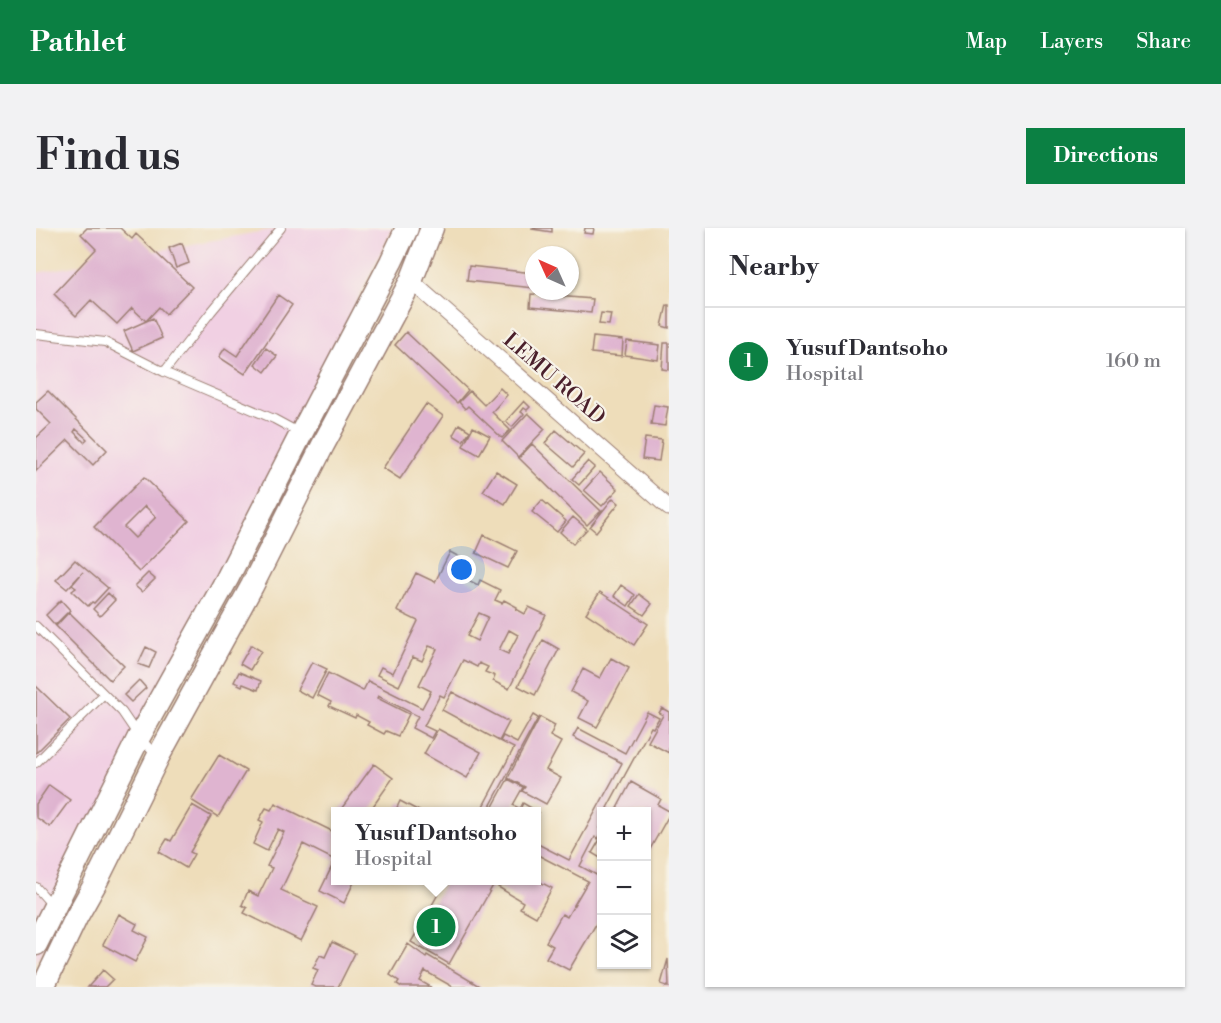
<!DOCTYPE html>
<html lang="en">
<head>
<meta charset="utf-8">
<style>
  :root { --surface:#fff; --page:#f2f2f3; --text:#2b2b33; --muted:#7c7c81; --line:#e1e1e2; --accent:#0b8043 }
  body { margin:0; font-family:"Libre Bodoni",serif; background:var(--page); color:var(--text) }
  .controls { position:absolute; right:18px; bottom:18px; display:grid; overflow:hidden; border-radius:0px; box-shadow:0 2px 4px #0004 }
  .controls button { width:54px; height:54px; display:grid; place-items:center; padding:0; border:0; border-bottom:2px solid var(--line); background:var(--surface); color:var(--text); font:30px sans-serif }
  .compass { position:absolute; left:489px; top:18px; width:54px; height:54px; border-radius:50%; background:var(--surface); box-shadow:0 2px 4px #0004; rotate:315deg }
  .you { position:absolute; left:426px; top:342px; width:21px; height:21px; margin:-15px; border:4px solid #fff; border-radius:50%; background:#1a73e8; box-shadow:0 0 0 9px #1a73e833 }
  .badge { display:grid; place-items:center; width:39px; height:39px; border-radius:50%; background:var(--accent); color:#fff; font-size:20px; font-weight:700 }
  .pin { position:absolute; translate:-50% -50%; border:3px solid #fff; box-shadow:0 2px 6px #0006 }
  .popup { position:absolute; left:295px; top:579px; width:210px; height:78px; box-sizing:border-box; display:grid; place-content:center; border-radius:0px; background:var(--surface); filter:drop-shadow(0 2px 4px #0005); font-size:20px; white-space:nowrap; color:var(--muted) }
  .popup b { font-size:22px; color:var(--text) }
  .popup::after { content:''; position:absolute; left:50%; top:100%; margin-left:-12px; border:12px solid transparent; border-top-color:var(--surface) }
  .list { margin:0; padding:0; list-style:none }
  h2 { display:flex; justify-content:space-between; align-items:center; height:78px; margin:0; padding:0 24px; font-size:26px }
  h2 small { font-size:20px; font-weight:400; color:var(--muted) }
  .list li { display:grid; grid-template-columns:39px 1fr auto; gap:18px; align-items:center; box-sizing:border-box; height:108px; padding:0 24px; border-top:2px solid var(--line) }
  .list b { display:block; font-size:22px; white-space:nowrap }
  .list p { margin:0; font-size:20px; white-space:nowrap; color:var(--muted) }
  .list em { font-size:20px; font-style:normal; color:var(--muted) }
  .icon { flex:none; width:33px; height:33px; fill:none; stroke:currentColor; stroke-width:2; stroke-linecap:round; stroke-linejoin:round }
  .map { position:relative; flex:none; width:633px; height:759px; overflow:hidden; border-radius:0px }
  header { display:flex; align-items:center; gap:36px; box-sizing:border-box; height:84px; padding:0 30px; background:var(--accent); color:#fff }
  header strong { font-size:28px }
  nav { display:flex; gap:33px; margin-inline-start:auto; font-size:21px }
  .intro { display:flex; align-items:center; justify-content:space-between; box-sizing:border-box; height:144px; padding:0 36px }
  h1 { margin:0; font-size:42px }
  .button { padding:15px 27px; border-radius:0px; background:var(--accent); color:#fff; font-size:21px; font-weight:700 }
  main { display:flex; gap:36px; padding:0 36px }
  aside { flex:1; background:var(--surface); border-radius:0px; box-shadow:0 2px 4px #0004 }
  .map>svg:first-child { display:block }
  .built { fill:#f1d0e3 }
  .building { fill:#dfb4d0; fill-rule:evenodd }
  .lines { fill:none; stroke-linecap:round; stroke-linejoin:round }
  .lane-casing { stroke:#9c7e72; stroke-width:10 }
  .street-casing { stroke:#9c7e72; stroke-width:17 }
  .secondary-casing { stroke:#9c7e72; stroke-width:25 }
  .lane { stroke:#fff; stroke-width:8 }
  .street { stroke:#fff; stroke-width:15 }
  .secondary { stroke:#fff; stroke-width:22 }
  .labels { text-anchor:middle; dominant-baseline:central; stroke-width:4.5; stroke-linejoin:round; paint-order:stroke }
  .street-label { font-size:21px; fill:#4a1f2b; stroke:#f7f3e8 }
</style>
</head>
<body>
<header>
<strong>Pathlet</strong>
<nav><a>Map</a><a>Layers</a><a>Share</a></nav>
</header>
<div class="intro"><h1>Find us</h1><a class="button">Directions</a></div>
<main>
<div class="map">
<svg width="633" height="759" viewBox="0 0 633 759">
  <rect width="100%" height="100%" fill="#f7f3e8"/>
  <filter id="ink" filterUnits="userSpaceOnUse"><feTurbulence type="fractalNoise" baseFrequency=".0167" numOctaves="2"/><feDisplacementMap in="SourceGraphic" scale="12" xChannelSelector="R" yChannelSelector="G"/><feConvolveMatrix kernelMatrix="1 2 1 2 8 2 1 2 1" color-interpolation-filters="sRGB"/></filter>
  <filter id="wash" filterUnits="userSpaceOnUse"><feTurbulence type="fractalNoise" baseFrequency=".008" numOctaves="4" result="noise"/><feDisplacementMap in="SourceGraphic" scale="24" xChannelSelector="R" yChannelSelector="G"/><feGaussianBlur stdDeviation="1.35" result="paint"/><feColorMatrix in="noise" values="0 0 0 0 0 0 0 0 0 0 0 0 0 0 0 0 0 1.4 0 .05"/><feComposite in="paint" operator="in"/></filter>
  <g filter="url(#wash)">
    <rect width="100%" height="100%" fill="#eeddba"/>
    <!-- built -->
    <path class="built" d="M244,0h113l-108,220 -249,516v-691z"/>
    <g id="blocks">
      <!-- building -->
      <path class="building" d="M51,0h33l12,11 4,-5 56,53 -26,27 -7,-7 -13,14 -14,-13 -15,16 -26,-24 -15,16 -22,-22 42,-45 -15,-15z
        M496,0h20v4l-20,-3z
        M549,0h9l-1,6 -9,-1z
        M146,15l7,20 -13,5 -7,-20z
        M433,38l65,7v15l-67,-7z
        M495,66l62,5 -2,14 -61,-6z
        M242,67l14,10 -47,69 -26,-17 6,-9 12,8z
        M631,77h2v23l-7,-2z
        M565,85l10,1 -2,11 -10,-1z
        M117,90l9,20 -29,13 -9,-20z
        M370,104l62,58 -11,13 -62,-58z
        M557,109l30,3 -1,16 -31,-3z
        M591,113l33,4 -2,15 -33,-5z
        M628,115h5v27l-7,-1z
        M230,120l11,8 -12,16 -10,-8z
        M464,160l7,7 -15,17 18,18 -8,8 -34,-32 -3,3 -6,-7 11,-11 14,14z
        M12,163l59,59 -14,15 -25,-25 -32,31v-33l15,-14 -15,-15v-7zM40,201l11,10 -3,3 -10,-10z
        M488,173l6,6 -3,3 -3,-2 -3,4 3,2 -12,13 -6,-6z
        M390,176l17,12 -43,63 -17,-11z
        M618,177l14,2 -3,19 -14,-2z
        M492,185l17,16 -27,28 -16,-16z
        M423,196l11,7 -7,10 -10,-6z
        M437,199l17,9 -11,19 -16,-9z
        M520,202l28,24 -11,13 -28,-24z
        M609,210l17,2 -3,21 -17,-2z
        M496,216l69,67 -14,14 -68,-67z
        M552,233l7,6 -16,18 -7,-6z
        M460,243l21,13 -12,20 -22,-13z
        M564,244l18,17 -16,17 -18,-16z
        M108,249l45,44 -50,51 -45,-45zM109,278l11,11 -21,21 -11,-11z
        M577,270l6,5 -23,29 -6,-5z
        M506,272l24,21 -9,11 -25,-20z
        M537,289l14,12 -14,15 -13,-12z
        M448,307l33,16 -9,17 -32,-15z
        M414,324l23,12 -7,15 12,6 2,-5 20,10 -5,10 7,3 2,-3 13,7 -1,2 9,5 4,-7 17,8 -37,74 -16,-8 2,-5 -10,-4 3,-5 -9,-4 -2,4 -14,-7 -19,37 -4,-2 -16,31 11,5 -4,7 -19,-10 6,-12 -40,-20 -1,2 32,16 -11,22 -12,-5 -2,3 -17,-9 2,-3 -13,-7 -1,3 -26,-12 2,-4 -14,-7 11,-22 35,18 5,-10 54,27 9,-17 -12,-6 18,-36 -8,-3 -7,15 -9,-4 -14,29 -22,-11 4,-8 12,6 25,-52 -21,-10 19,-38 19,9zM443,385l9,4 -11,24 -10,-5zM473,402l9,5 -10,19 -9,-4z
        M39,332l33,28 -14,15 -2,-1 -4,4 -16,-15 4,-3 -4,-3 11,-13 -16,17 -11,-9z
        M112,345l7,6 -13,13 -7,-6z
        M585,357l14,10 -7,11 -14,-10z
        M564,364l48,32 -14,21 -48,-32z
        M72,365l7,7 -15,16 -7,-7z
        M603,366l13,10 -8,11 -13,-9z
        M25,372l9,10 -15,15 -9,-10z
        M33,384l55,54 -14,14 -54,-54z
        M507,412l16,9 -24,46 -17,-9z
        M215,417l10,6 -11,19 -10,-6z
        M110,419l10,5 -7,16 -11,-4z
        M575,430l18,10 -32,59 -18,-9 9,-17 -17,-9 12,-23 17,9z
        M276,434l15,7 -15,29 -15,-8z
        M203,444l22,9 -3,9 -15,-6 -1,2 -8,-4z
        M103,452l7,8 -15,14 -7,-7z
        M0,458l34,33 -34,34z
        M416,464l57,30 -10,19 -57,-31z
        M626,480l7,4v41l-21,-11 15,-27 -4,-2z
        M611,484l12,6 -6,10 -2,-1 -44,81 8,4h-13v13l-2,3 2,1v3l-4,7 -3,-2 -15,29 22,12v10l-4,-2 4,4v24l-33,56 -23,-12 7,-12 -7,-4 16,-28 5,3 21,-36 -52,-27v-11l33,17 53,-97 -49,-26 5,-9 47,25z
        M497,487l5,3 -51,94h-7l34,-64 -14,-7 3,-5 14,7z
        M504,489l15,8 -5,11 11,6 -15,28 15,8 -15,26 -24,-13 3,-4 -17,-9z
        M402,501l43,23 -14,26 -43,-24z
        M183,527l27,16 -28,46 -27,-17z
        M338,536l19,14 -24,34h-30z
        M472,551l15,8 -10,18 7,4 3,-6 15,9h-48z
        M595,554l30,17 -3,6 11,6v4l-20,36 -3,-2v-37h-31z
        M13,557l21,15 -20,27 -14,-10v-13z
        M364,573l21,11h-26z
        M239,575l61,30v47h19l-11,23 -24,-12 15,-31 -32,-16 -22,46 37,17 -17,34 -57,-28 3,-5 -5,-3 6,-14 10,5 14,-28 -5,-2 17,-34 -6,-3 -11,22 -14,-7 10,-22 -4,-2 7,-12 5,2z
        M156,577l19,11 -21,36 4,2 -8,14 -27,-16 8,-13 4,2z
        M566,608v23l-10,-6z
        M410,652h37l6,4 2,-4h5l-47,84 -38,-22 12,-20 7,4 4,-8 -7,-4z
        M466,652h34l16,8 -16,29 -16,-9 3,-6 -25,-15z
        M83,686l18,10 -3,6 14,7 -13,25 -32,-17z
        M296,714l23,11 -17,34h-22l-5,-2 7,-15 -5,-2 7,-13 5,2z
        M372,716l18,13 1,-2 54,32h-28l-28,-16 -5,10 11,6h-29l-5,-3 2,-3 -9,-6z
        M632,731l1,28h-3l1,-1 -6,-2z
        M67,742l10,9 -8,8h-17z"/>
    </g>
  </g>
  <g filter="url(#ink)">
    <use href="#blocks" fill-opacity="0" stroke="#9c7e72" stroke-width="1.5"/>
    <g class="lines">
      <defs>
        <path id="lane" d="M0,106l69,8 59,30 110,47 26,14
          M128,144l47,-60 70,-84
          M0,398l86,86 17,25 16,17
          M0,535l68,-69
          M0,659l15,17"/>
        <path id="street" d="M375,53l258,227"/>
        <path id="secondary" d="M0,716l103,-207 88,-158 74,-145 90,-172 16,-34
          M7,759l33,-69 19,-34 63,-127 94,-171 71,-141 88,-164 21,-53"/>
      </defs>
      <!-- lane casing -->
      <use href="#lane" class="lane-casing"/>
      <!-- street casing -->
      <use href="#street" class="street-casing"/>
      <!-- secondary casing -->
      <use href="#secondary" class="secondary-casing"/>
      <!-- lane -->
      <use href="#lane" class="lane"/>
      <!-- street -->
      <use href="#street" class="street"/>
      <!-- secondary -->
      <use href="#secondary" class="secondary"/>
    </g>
  </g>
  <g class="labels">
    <!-- street labels -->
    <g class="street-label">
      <text transform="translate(518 151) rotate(41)">LEMU ROAD</text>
    </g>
  </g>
</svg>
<div class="controls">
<button>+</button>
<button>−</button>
<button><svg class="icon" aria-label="layers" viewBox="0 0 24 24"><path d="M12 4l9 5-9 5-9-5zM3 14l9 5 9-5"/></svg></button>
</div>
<svg class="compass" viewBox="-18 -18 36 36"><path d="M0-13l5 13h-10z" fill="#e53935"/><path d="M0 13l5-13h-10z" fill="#7c7c81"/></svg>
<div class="you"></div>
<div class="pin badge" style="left:400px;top:699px">1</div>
<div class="popup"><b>Yusuf Dantsoho</b>Hospital</div>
</div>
<aside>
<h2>Nearby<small></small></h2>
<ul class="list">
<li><span class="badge">1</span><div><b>Yusuf Dantsoho</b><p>Hospital</p></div><em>160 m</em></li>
</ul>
</aside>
</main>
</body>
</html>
